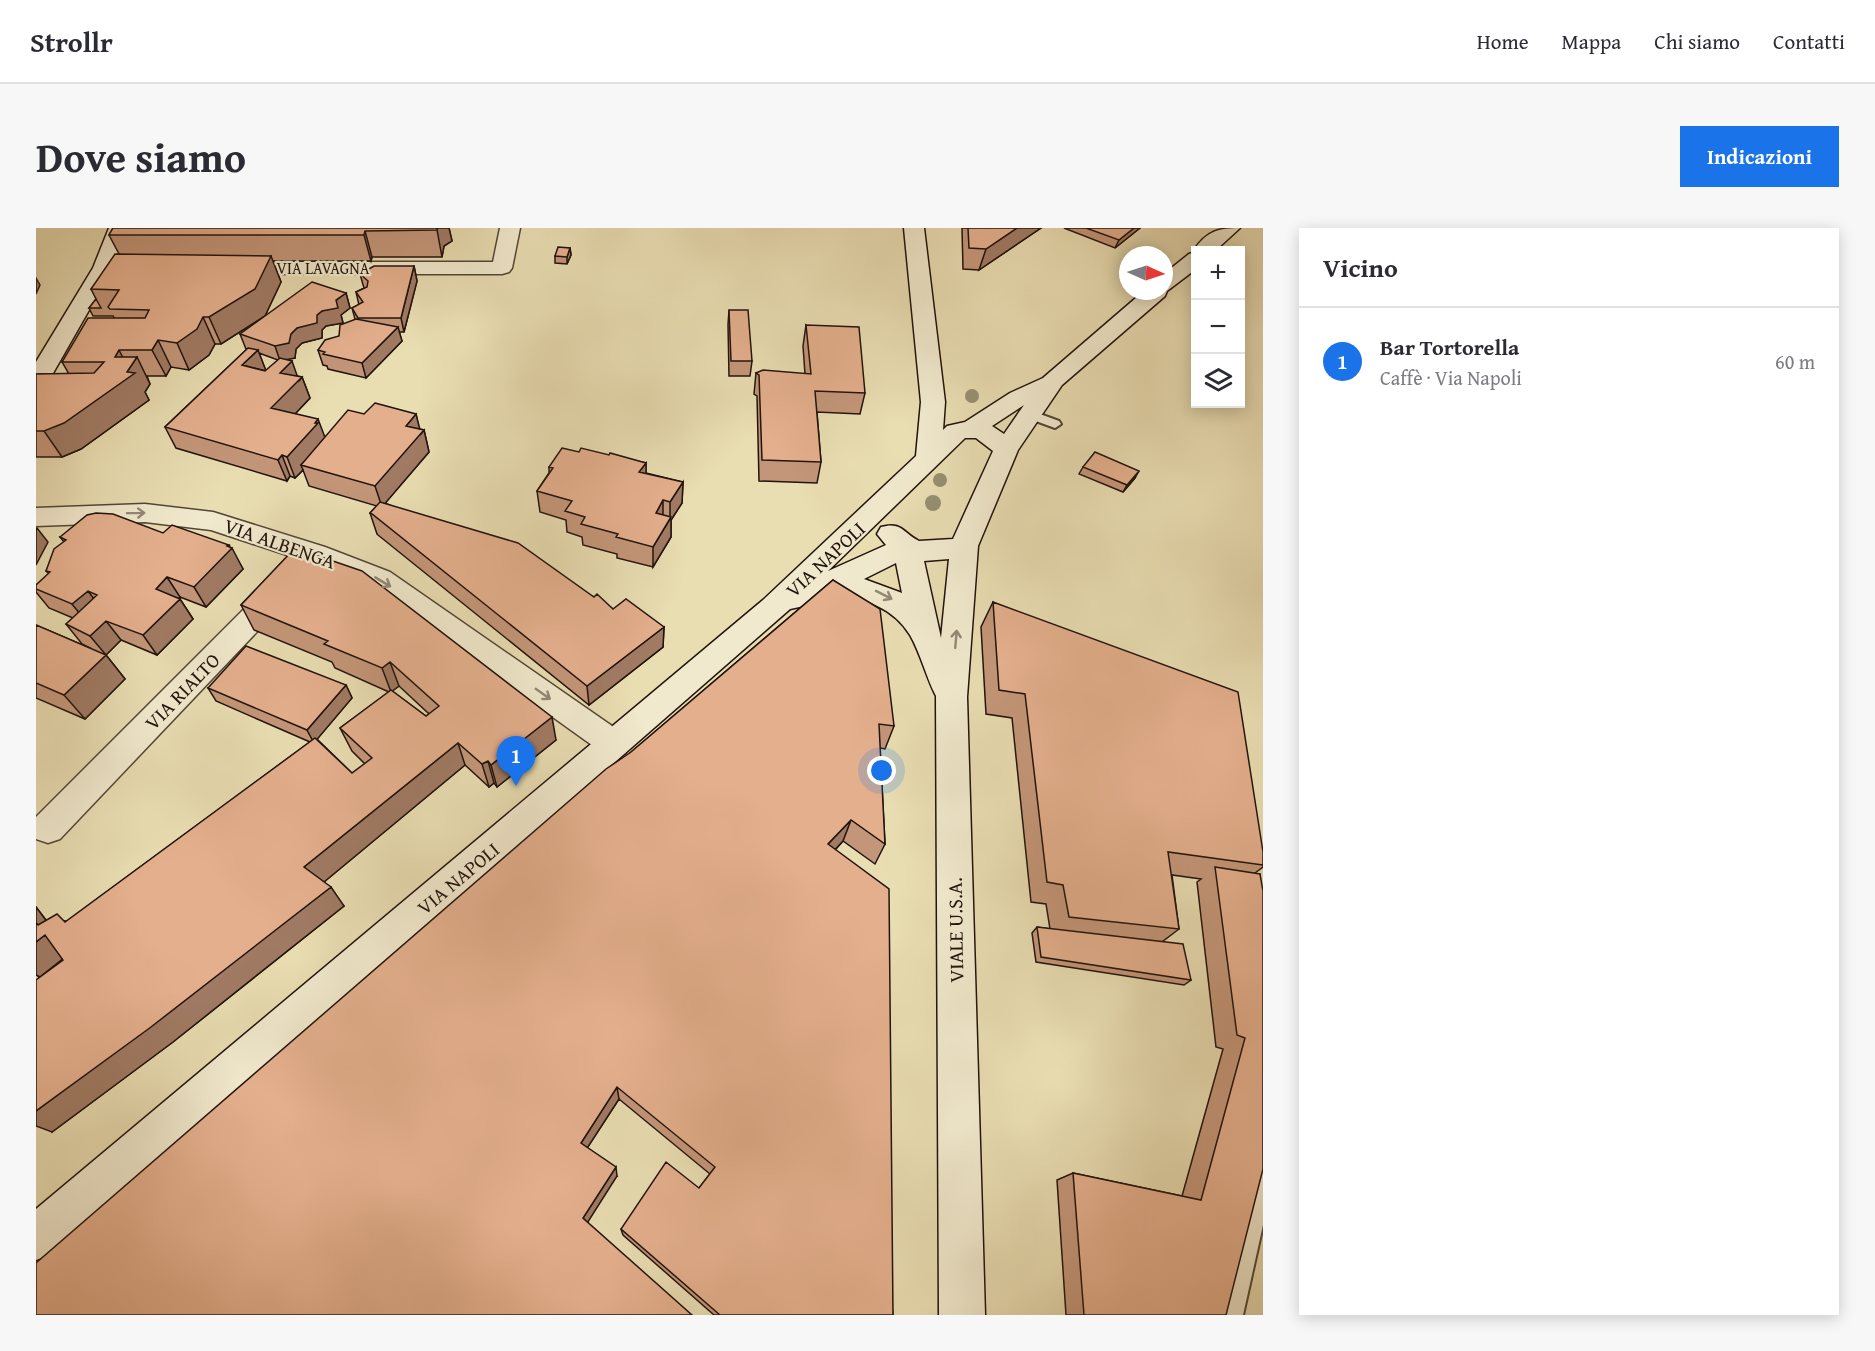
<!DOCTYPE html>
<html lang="it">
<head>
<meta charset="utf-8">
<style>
  :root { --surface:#fff; --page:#f7f7f7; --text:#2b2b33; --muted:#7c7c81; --line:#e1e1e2; --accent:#1a73e8 }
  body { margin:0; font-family:"Gentium Book Plus",serif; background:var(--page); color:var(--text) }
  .controls { position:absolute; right:18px; top:18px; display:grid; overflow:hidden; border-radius:0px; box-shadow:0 3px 15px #0003 }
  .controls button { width:54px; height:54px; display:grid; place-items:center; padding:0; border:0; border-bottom:2px solid var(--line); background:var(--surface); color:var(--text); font:30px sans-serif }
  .compass { position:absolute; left:1083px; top:18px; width:54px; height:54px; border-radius:50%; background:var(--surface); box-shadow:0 3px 15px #0003; rotate:93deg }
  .you { position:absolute; left:846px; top:543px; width:21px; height:21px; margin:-15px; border:4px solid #fff; border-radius:50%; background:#1a73e8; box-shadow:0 0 0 9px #1a73e833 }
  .badge { display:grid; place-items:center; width:39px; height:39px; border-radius:50%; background:var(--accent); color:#fff; font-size:20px; font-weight:700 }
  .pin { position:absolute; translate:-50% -50px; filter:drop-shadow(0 2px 3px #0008) }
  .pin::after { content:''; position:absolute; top:32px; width:21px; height:18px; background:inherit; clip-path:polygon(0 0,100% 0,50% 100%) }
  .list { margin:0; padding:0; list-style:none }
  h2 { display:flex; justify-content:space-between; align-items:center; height:78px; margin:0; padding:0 24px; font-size:26px }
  h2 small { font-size:20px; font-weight:400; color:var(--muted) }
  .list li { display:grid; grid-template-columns:39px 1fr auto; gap:18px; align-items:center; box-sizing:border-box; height:108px; padding:0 24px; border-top:2px solid var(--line) }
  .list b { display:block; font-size:22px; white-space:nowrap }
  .list p { margin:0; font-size:20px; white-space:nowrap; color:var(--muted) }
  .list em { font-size:20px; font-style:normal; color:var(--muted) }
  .icon { flex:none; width:33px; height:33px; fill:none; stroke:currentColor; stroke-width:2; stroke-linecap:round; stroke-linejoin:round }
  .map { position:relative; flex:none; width:1227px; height:1087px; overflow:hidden; border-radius:0px }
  header { display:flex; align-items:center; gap:36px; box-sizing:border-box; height:84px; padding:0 30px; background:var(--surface); border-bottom:2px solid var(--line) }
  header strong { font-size:28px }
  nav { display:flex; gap:33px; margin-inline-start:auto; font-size:21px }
  .intro { display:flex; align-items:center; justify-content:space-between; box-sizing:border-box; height:144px; padding:0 36px }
  h1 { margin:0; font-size:42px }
  .button { padding:15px 27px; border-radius:0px; background:var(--accent); color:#fff; font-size:21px; font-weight:700 }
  main { display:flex; gap:36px; padding:0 36px }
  aside { flex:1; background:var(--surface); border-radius:0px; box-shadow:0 3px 15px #0003 }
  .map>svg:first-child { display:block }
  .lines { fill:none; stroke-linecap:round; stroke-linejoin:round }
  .lane-casing { stroke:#534636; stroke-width:4 }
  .street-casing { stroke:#534636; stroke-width:3 }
  .secondary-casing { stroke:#21130d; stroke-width:3 }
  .lane { fill:#f1e9cd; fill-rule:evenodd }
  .street { fill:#f1e9cd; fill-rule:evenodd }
  .secondary { fill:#f1e9cd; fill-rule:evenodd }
  .tree { fill:#968f71 }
  .wall { fill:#c49679; stroke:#21130d; stroke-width:1.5; fill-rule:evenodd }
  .shaded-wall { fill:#a07a63; stroke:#21130d; stroke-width:1.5 }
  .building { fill:#e4af8d; stroke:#21130d; stroke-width:1.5 }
  .oneway { stroke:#938977 }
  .labels { text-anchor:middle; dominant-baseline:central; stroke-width:4.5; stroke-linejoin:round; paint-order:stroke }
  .far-street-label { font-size:16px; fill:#21130d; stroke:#f1e9cd }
  .street-label { font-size:20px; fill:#21130d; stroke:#f1e9cd }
</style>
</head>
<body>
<header>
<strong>Strollr</strong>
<nav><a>Home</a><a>Mappa</a><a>Chi siamo</a><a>Contatti</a></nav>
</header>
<div class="intro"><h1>Dove siamo</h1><a class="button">Indicazioni</a></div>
<main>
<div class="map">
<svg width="1227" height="1087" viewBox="0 0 1227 1087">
  <rect width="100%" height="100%" fill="#e9ddb2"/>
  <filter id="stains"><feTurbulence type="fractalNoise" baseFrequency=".00333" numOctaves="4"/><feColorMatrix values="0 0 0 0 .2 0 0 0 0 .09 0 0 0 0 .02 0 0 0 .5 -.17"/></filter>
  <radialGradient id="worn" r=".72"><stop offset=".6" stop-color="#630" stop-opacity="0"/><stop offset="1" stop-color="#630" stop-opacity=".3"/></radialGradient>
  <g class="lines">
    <defs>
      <path id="lane" d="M993,182l30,11 2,3 -6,4 -30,-11v-6z
        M1227,939v58l-20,90h-24l33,-137 3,-8z"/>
      <path id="street" d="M464,0h20l-8,40 -3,4 -7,2h-271l-7,-2 -3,-4 3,-4 7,-2h262z
        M109,276l68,8 112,35 65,25 235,163 5,9 -5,9 -11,4 -11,-4 -233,-167 -65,-25 -94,-31 -66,-8 -109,4v-18z
        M244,352l10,3 4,7 -4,7 -230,242 -12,4 -12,-4v-22l234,-234z"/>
      <path id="secondary" d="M73,0h20l-16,40 -65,114 -4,5 -8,2v-27l57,-94z
        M868,0h20l21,174 -2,28 4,-4 18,-4 45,-29 33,-15 101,-87h20v-17l25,-20 6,-2 -1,-2c13,-19 24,-22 46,-22l-24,22h-20v19l-29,22 -2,5 -103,89 -44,65 -40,96 -11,151 18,618h-46l-3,-619c-10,-19 -15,-42 -26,-61 -16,-27 -47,-37 -76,-43l-30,14 -14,3 -738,645 -16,6v-51l727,-609 153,-144 5,-54zM988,177l-20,29 -12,-8zM929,210h11l17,13 -40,88 -34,2c-16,-8 -17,-20 -38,-14l-4,7 9,11 -58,26zM913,331l-8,79 -17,-77zM860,335l6,30 -38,-14z"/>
    </defs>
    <!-- lane casing -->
    <use href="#lane" class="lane-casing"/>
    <!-- street casing -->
    <use href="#street" class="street-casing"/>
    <!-- secondary casing -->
    <use href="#secondary" class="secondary-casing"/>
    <!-- lane -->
    <use href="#lane" class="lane"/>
    <!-- street -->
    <use href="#street" class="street"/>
    <!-- secondary -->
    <use href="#secondary" class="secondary"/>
  </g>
  <!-- trees -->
  <g class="tree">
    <circle cx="936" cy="168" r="7"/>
    <circle cx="904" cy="252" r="7"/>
    <circle cx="897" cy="275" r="8"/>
  </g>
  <!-- wall -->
  <path class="wall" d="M77,0h336l3,13 -8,5 -2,11h-70l-1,4h-98l8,21 -16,34 -44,28h-6l-6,11 -20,15 -18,-3 -5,9h-19l3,8 -5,8 4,8 -68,49 -19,8h-26v-83h33l-7,-12 52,-44 -1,-2h-20l-4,-8 7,-9 -5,-10 28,-35 -10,-19z
    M926,0h79l-62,42 -16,-1z
    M1028,0h76l-25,20z
    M534,20l1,7 -4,9 -12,-1v-7z
    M378,38l3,15 -13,51h-5l3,9 -36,37 -38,-9 -1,-3 -4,-1 -5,-15 21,-14 16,-17 -3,-11 7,-3 -3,-13 8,-4 -4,-14z
    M310,65l4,15 -9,7 2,8 -17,3 -4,4v8l-20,5 -6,6 -1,9 -9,1 11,17 5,1 8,21 -15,16 30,23 39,-23h52l3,15 5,1 5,22 -44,51 209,94 19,12 51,18 -1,20 -74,58 -211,-170 -1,-1 -7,-21 7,-7 -68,-20 -6,-16 -8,8 -5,-2 -3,5 -111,-33 -11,-21 82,-78h-1l-6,-15zM223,125l8,3 11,4 -12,11z
    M693,82l23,51 -2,15h-21l-1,-51z
    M770,97l59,68 -5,21 -43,-2 4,50 -4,21 -58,-2 -2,-85 -3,-2 2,-21 49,1 -2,-28z
    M543,224l67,11v10l37,9 -1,21 -11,17v17l-18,30 -36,-9v-4l-34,-9 -1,-8 -15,-5 -1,-12 -26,-8 -3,-21 12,-18v-6z
    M1047,239l52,11 -12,14 -44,-18z
    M127,305l68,15 12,21 -37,38 -26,-10 -1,2h1l13,20 -36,36 -36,-15 -15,15 19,24 -40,40 -49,-21v-73l56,24 -10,-5 -16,-20 7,-6 -24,-10 -13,-16v-7l13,-11 -3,-3 18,-29 -4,-5z
    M259,320l261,192 -59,47 -3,-4 -5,4 -24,-22 -141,117 20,24 -171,136 -121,90 -12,-155 -4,-2v-68l10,13 21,1 243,-179 -94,-41 -8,-13 138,-3 6,13 -35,41 35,34 13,-9 -13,-13 -12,-23 49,-36 -54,-24 -3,-6 -78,-32 -13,-25zM363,458l30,28 -3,2 -34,-25z
    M797,352l61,146 -9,23 -5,-1 5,96 -10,20 -32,-23 -8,9 58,465h-179l-91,-80 -2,-6 78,-41 11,-14 -91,-75 -32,49 30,28 -581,139 595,-563z
    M957,374l270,250v15l-8,6 5,1 -34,441h-160l-9,-135 16,-7 109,23 41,-147 -7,-2 -19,-165 4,-3 -29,-4 7,54 -17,13 29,38 -7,5 -148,-23 -4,-29 5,-6 13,2 -4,-25 -15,-2 -19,-184 -26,-4 -5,-87z"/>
  <!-- shaded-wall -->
  <path class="shaded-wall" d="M401,0h12l3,13 -8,5 -2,11 -5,-27z
    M981,0h24l-62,42 7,-21z
    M1098,0h6l-25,20 4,-8z
    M329,3l7,26 -1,4 -7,-26z
    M534,20l1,7 -4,9v-7z
    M235,28l10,26 -16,34 -44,28 -12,-27z
    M378,38l3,15 -13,51 -3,-14z
    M0,50l4,7 -4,9z
    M310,65l4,15 -9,7 2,8 -17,3 -4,4v8l-20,5 -6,6 -1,9 -15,3 -5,-15 16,-12 6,-6 20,-13z
    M167,89l12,27 -6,11 -20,15 -12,-27z
    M362,99l4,14 -36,37 -4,-15z
    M122,112l13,27 -5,9 -14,-26z
    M83,122l10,19 8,-12 13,27 -5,8 4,8 -68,49 -19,8 -18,-26 71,-74z
    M222,122l8,21 -24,-6z
    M256,133l7,20 3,-4 8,21 -30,32 -9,-22 9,-35z
    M380,186l5,20 3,-4 5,22 -47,55 -7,-21 31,-60z
    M282,191l8,21 -25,25 2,5 -8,8 -8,-21z
    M246,227l8,21 -3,5 -9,-21z
    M610,235v21l-7,-12z
    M1103,243l-4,7 -12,14 4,-7z
    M647,254l-1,21 -11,17v17l-18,30v-20l17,-28v-17z
    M627,272v21l-7,-8z
    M1,300l11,14 -12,23v-35z
    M193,317l2,4 1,-1 11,21 -37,38 -12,-20 33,-41z
    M131,349l13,20 -11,12 -13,-20z
    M52,363l15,20 -15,13 -16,-20z
    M144,371l13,20 -36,36 -14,-20z
    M70,393l15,19 -15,15 19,24 -40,40 -21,-24 42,-40 -16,-19z
    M628,399l-1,20 -74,58 -2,-19z
    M354,434l9,24 -8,6 -9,-24z
    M310,457l6,13 -38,45 -7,-13z
    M516,489l4,23 -59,47 -6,-22z
    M422,515l7,22 -147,122 -14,-20z
    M452,533l6,22 -5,4 -7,-23z
    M815,592l-8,21 -22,24 7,-21z
    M295,659l13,19 -171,136 -121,90 -16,-6v-15z
    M0,679l27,36 -25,-18 -2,-2z
    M9,707l25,18 -30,24 -4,-2v-33z
    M581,859l2,12 -35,54 -3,-10z
    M580,939l1,9 -31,49 -3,-7z"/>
  <!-- building -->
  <path class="building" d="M77,0h324v2l-72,1 -1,4h-255z
    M932,0h49l-31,21 -17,-1z
    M1050,0h48l-15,12z
    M522,19l12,1 -3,9 -12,-1z
    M79,26l156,2 -16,33 -46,28h-6l-6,12 -20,14 -19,-3 -6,10h-33l-4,7h22l-10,15 8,1 -71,50 -20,8h-8v-57l58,-1 10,-11h-42l26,-44h57l4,-8 -39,-1 -2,-2 11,-17 -28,-1z
    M338,38h40l-13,52h-43l-6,-10 11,-6 -7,-10 11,-5 1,-6 -8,-7z
    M276,54l34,11 -10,7 2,8 -16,3 -5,4v8l-20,5 -6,6 -2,9 -14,3 -35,-12z
    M60,71l5,9h-12z
    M693,82h19l4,51h-21z
    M320,91l42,8 -36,36 -39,-9 2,-2 -7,-2 7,-10 14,-4 1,-11z
    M770,97l53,2 6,66 -50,-2 6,71 -59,-2 -3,-85 -3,-2 7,-3 48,4z
    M212,120l10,2 -16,15 23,6 15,-13 12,3 -12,12 22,4 -31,31 47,11 -3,4h3l-31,34 -5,-2 -4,5 -113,-33z
    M339,175l41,11 -10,12 18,4 -49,56 -74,-21 47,-55 16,4z
    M526,220l17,4 2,-4 28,7 1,-2 36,10 -7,9 44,10 -13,20 -7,-2 -7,13 15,4 -18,30 -37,-10 2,-3 -37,-10 4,-7 -20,-6 7,-10 -35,-10 16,-23 -4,-1z
    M1059,224l44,19 -12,14 -44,-18z
    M344,274l138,41 76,54 3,-3 16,15 13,-10 38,28 -77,59 -215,-172 -2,-1z
    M60,285l17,1 50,19 9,-8 57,20 -2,1 5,2 -38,39 -27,-10 -11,12 24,10 -37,36 -37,-14 -16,15 -24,-12 31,-29 -9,-4 -16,13 -36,-15v-4l14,-13 -4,-1 8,-22 12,-9 -6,-3 27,-22z
    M259,320l67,23 190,146 -61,48 -3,-4 -6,3 -24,-21 -154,124 27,20 -180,140 -115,84v-131l27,-20 -18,-25 -9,7v-19l2,2 19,-11 8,8 250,-184 37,35 20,-15 -32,-30 51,-38 35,26 13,-10 -49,-44 -8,6 -58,-24 4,-3 -87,-36z
    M797,352l47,29 14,117 -15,-2 6,120 -34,-24 -23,24 61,45 4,426h-173l-99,-86 45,-67 33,26 16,-21 -98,-80 -36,56 35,24 -33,51 109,97h-656v-52l570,-494 25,-17z
    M957,374l245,90 25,160v13l-95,-13 11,77 -110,-12 -6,-32 -16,-3 -22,-188 -26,-4z
    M0,397l70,30 -42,40 -28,-12z
    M210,418l100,39 -39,45 -99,-42z
    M1179,639l45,7 3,17v278l-37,146h-142l-11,-142 128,27 44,-162 -8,-3z
    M1001,699l146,17 8,36 -150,-23z"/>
  <!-- one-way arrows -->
  <defs><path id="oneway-shaft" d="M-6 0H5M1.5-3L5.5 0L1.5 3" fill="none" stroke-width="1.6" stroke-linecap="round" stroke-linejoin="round" transform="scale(1.5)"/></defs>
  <g class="oneway">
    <use href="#oneway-shaft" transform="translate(100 285) rotate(-1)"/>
    <use href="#oneway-shaft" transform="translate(347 354) rotate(31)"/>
    <use href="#oneway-shaft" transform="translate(848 367) rotate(27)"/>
    <use href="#oneway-shaft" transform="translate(920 411) rotate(-85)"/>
    <use href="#oneway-shaft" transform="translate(507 466) rotate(35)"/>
  </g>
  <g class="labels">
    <!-- far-street labels -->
    <g class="far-street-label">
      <text x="287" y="40">VIA LAVAGNA</text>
    </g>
    <!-- street labels -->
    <g class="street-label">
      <text transform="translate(244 315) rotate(19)">VIA ALBENGA</text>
      <text transform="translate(789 331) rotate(-43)">VIA NAPOLI</text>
      <text transform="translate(146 463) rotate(-46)">VIA RIALTO</text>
      <text transform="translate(422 650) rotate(-40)">VIA NAPOLI</text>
      <text transform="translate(919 702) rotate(-91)">VIALE U.S.A.</text>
    </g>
  </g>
  <rect width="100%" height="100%" filter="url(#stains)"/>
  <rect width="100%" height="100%" fill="url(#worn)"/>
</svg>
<div class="controls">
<button>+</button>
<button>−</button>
<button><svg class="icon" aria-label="layers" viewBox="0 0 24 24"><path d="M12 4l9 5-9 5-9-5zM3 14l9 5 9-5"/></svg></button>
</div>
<svg class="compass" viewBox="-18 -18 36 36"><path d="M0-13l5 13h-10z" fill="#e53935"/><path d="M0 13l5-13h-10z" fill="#7c7c81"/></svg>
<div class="you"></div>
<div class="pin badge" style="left:480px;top:558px">1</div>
</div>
<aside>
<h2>Vicino<small></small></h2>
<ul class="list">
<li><span class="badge">1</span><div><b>Bar Tortorella</b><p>Caffè · Via Napoli</p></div><em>60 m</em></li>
</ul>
</aside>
</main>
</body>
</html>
